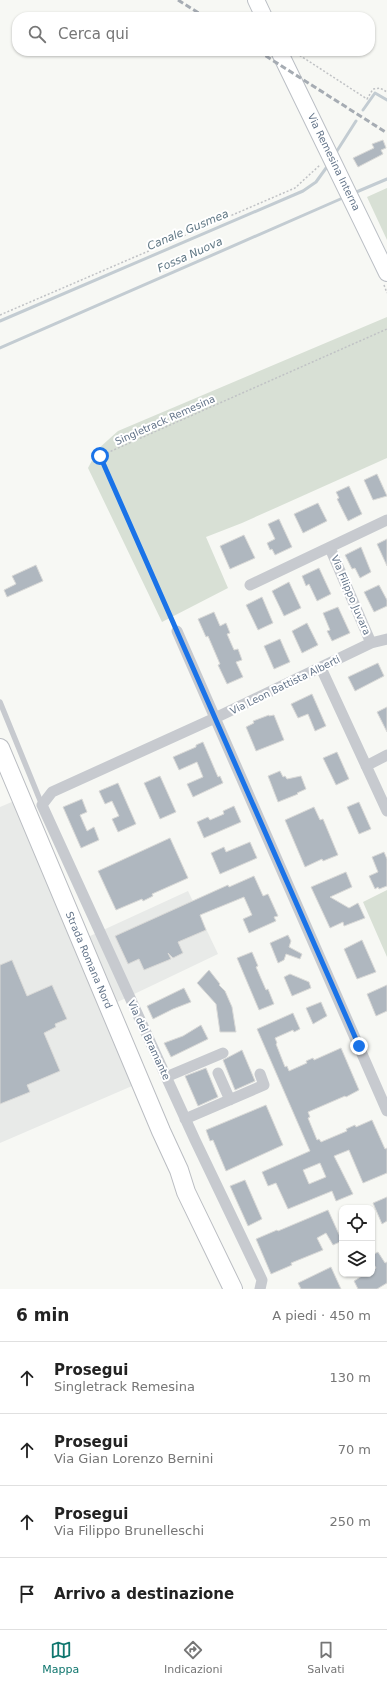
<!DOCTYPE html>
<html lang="it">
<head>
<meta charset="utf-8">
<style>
  :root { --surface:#fff; --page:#f6f6f6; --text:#222; --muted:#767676; --line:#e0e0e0; --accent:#0f766e }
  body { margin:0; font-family:"DejaVu Sans",sans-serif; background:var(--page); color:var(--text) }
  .controls { position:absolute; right:12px; bottom:12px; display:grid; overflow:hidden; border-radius:8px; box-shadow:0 1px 3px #0004 }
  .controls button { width:36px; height:36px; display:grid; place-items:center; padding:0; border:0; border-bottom:1px solid var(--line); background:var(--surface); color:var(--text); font:20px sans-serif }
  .stop { position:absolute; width:12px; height:12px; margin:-9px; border:3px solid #1a73e8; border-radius:50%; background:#fff }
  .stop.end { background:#1a73e8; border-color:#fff; box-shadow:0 1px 4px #0008 }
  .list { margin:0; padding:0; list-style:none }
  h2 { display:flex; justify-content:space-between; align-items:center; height:52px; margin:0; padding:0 16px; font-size:17px }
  h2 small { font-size:13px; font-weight:400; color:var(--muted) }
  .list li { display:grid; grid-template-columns:26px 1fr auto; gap:12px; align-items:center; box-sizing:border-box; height:72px; padding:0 16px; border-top:1px solid var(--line) }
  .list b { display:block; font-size:15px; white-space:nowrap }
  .list p { margin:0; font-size:13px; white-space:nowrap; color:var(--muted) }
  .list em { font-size:13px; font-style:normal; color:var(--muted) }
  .icon { flex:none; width:22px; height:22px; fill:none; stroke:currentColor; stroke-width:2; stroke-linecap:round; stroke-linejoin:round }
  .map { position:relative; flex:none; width:387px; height:1289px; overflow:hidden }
  .search { position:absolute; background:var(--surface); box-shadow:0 1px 3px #0004; left:12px; right:12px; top:12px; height:44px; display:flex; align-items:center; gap:10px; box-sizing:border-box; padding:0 14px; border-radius:16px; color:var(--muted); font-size:15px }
  .sheet { height:340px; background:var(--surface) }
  nav { display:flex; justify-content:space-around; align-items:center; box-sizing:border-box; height:56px; border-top:1px solid var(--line); background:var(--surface); font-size:11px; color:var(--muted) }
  nav a { display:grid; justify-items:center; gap:2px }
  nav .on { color:var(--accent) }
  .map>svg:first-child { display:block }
  .built { fill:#e8eae8 }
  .green { fill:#d8e0d5 }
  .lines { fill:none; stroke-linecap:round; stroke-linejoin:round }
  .stream { stroke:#c3ccd2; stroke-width:3 }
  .building { fill:#afb7bf; stroke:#d9d9d7; fill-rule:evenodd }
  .secondary-casing { stroke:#bbbfc5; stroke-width:18 }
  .primary-casing { stroke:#babdc2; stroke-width:20 }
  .path { stroke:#c0c2c5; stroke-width:1.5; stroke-dasharray:2 2; stroke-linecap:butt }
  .lane { stroke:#c7cacf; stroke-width:5.5 }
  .street { stroke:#c7cacf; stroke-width:11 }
  .secondary { stroke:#fff; stroke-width:16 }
  .primary { stroke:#fff; stroke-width:18 }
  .rail { stroke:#a6acb3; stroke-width:3; stroke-dasharray:6 3; stroke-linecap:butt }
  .route { stroke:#1a73e8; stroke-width:5 }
  .labels { text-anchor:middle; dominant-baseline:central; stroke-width:4; stroke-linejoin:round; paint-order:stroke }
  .street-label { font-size:10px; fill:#637489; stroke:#fff }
  .water-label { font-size:11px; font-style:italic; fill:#5f7784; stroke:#fff }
</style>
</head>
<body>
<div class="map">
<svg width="387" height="1289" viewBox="0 0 387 1289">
  <rect width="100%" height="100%" fill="#f7f8f4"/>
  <!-- built -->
  <path class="built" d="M14,801l63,141 111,-51 30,63 -111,53 32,76 -139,60v-336z"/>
  <!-- green -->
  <path class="green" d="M387,188v52l-20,-43z
    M387,317v141l-145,65 -36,14 22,51 -66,34 -74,-154 10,-19 20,-18z
    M387,890v67l-24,-55z"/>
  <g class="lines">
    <!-- stream -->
    <path class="stream" d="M363,110l12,-17 12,7
      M335,154l21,-33
      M354,193l33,-14
      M0,321l303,-130 13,-9 13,-18
      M0,348l345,-151"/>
  </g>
  <!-- building -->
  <path class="building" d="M383,140l3,8 -5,2 2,4 -25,13 -5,-9 21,-10 -2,-4z
    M377,474l10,22 -14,4 -9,-20z
    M349,486l13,28 -14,7 -11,-22 2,-1 -3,-6z
    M318,503l9,18 -24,12 -9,-19z
    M279,519l13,28 -17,8 -3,-6 -2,1 -3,-7 8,-4 -7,-15z
    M244,535l11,23 -25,11 -10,-23z
    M387,539v27l-10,-22z
    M361,547l10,25 -11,6 -5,-10 -3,1 -7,-14z
    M36,565l7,16 -36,16 -3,-7 12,-6 -4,-8z
    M319,568l12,26 -14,7 -8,-17 -3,2 -4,-10z
    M289,582l12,26 -17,8 -12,-25z
    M379,585l8,15v6l-13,6 -10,-20z
    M262,597l11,26 -15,7 -12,-25z
    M338,607l12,26 -18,8 -5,-10 3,-1 -7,-17z
    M214,612l6,14 6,-3 4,10 -3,1 7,16 4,-1 4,11 -6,2 7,15 -16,7 -9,-19 2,-1 -12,-28 -2,1 -8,-18z
    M307,623l11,22 -16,8 -10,-22z
    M280,639l10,23 -16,7 -10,-23z
    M378,663l6,13 -29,15 -7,-14z
    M312,694l14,32 -11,5 -7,-17 -10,4 -7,-14z
    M387,707v25l-10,-20z
    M269,715v1l5,-1 10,25 -28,11 -10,-24 8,-4 -1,-2z
    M203,742l15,35 2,-1 3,7 -30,14 -6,-13 16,-7 -6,-15 -18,8 -6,-13 23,-10v-2z
    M337,752l12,27 -13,6 -13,-27z
    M280,771l3,6 2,-1 2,3 14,-3 5,13 -9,4 1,1 -20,8 -10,-26z
    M160,776l16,36 -16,7 -16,-36z
    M118,783l18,41 -18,8 -6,-13 7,-3 -7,-15 -7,3 -6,-13z
    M82,799l5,13 -7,3 7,16 7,-4 5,13 -18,8 -18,-41z
    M359,802l12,27 -12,5 -12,-27z
    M234,806l7,16 -37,16 -7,-16 11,-5 2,3 14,-6 -1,-3z
    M314,807l6,13 3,-1 15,36 -15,6 -1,-2 -17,8 -20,-47z
    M170,838l18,40 -36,16 1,2 -10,5 -1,-2 -26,11 -18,-39z
    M250,842l7,16 -37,16 -9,-21 13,-6 2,5z
    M384,852l3,7v27l-8,3 -1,-2 -3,2 -6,-13 9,-4 -6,-15z
    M346,872l6,15 -22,10 19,11 9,-5 7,15 -21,8 -1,-4 -13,6 -19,-41z
    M254,876l9,20 5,-2 10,22 -4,1 2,4 -27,12 -6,-14 9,-4 -8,-18 -44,18 6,15 -28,12 5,11 -10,5 -5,-5 3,6 -27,11 -5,-11 -11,5 -13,-28 113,-51 1,2z
    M288,935l3,6 -2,6 13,7 -2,5 -14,-5 -2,6 -6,3 -8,-20z
    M362,940l14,32 -19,7 -13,-30z
    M252,952l6,14 -2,1 10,23 2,-1 6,15 -15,6 -22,-52z
    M12,960l15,36 25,-11 15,34 -12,5 1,3 -12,6 16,38 -33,14 3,7 -30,12v-139z
    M209,970l11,14 -1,1 6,6 7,16 4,25h-16l-4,-28 -19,-21z
    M290,974l19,8 2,6 -19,8 -8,-19z
    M387,985v26l-11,5 -9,-22z
    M184,988l7,14 -18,7 -20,10 -6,-13z
    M321,1002l6,14 -14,8 -7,-16z
    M293,1013l7,16 -6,3 -1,-2 -18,8 2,5 -1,1 9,23 2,-1 2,5 18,-8 -1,-2 7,-3 1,2 27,-12 18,42 -13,7 -1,-1 -37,16 2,5 -2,1 9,22 2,-1 2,3 26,-11 -1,-2 9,-4 1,2 16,-7 13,29 2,-1v25l-24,10 -14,-33 -15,6 19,38 -17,7 -4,-10 -44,18 -12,-26 -8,3 -6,-14 48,-21 -53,-122zM320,1163l6,14 -17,7 -6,-14z
    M201,1025l7,14 -37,18 -7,-14 19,-7z
    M242,1050l13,31 -20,9 -12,-30z
    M206,1068l12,29 -20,9 -13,-30z
    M266,1105l17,40 -57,26 -13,-31 -3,1 -4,-11z
    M245,1180l17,39 -14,7 -18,-40z
    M387,1197v24l-5,3 -9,-21z
    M328,1210l14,31 -9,4 -7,-12 -9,5 6,12 -32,13 1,2 -21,9 -15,-35 21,-9 1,1z
    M378,1252l7,11 2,-1v21l-10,6h-19l-4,-8 11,-7h7v-4l4,-2 -4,-7v-6z
    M331,1267l10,22h-40l-3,-6z"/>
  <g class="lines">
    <defs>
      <path id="secondary" d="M256,0l8,17
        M279,51l108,222"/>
      <path id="primary" d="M0,748l161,383 18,39 7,22 47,97"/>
    </defs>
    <!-- secondary casing -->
    <use href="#secondary" class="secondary-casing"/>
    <!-- primary casing -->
    <use href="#primary" class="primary-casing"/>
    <!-- path -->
    <path class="path" d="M293,51l74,48 6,-10 7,-1 7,4
      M384,285l3,8
      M0,315l295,-127 25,-23
      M173,621l-73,-165 287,-127"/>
    <!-- lane -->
    <path class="lane" d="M0,702l42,103"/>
    <!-- street -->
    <path class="street" d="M330,548l41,95
      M250,585l137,-65
      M177,631l210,480
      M321,668l66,143
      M366,766l21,-11
      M218,1073l12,27
      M166,1077l57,-24
      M185,1119l79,-34 -4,-11
      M260,1289l2,-9 -67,-140 -153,-335 10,-13 163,-74 156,-75 16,-4"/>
    <!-- secondary -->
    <use href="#secondary" class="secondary"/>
    <!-- primary -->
    <use href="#primary" class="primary"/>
    <!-- rail -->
    <path class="rail" d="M178,0l27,17
      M258,51l129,82"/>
  </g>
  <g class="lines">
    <!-- route -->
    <path class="route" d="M100,456l259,590"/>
  </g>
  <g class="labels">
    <!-- street labels -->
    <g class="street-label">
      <text transform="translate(334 162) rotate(64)">Via Remesina Interna</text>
      <text transform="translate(165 420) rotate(-24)">Singletrack Remesina</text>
      <text transform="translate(351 595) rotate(67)">Via Filippo Juvara</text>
      <text transform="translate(285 685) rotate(-26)">Via Leon Battista Alberti</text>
      <text transform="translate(89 960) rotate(67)">Strada Romana Nord</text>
      <text transform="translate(149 1040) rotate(65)">Via del Bramante</text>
    </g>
    <!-- water labels -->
    <g class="water-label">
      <text transform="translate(188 230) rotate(-23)">Canale Gusmea</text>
      <text transform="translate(190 255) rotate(-24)">Fossa Nuova</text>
    </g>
  </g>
</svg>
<div class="controls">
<button><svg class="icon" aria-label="locate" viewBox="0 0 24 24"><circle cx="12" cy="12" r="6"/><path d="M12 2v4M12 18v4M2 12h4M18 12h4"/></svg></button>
<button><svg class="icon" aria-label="layers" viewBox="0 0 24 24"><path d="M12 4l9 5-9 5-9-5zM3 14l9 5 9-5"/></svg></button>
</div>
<div class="stop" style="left:100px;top:456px"></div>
<div class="stop end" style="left:359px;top:1046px"></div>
<div class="search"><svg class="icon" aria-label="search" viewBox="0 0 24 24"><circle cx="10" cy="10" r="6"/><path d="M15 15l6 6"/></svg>Cerca qui</div>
</div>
<section class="sheet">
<h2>6 min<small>A piedi · 450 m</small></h2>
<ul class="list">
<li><svg class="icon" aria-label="ahead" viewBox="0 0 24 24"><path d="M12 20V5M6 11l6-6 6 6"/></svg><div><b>Prosegui</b><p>Singletrack Remesina</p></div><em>130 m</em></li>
<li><svg class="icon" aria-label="ahead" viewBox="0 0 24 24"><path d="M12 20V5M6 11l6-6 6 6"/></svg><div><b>Prosegui</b><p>Via Gian Lorenzo Bernini</p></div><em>70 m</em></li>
<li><svg class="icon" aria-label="ahead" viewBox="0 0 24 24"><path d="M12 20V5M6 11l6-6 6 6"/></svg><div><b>Prosegui</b><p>Via Filippo Brunelleschi</p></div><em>250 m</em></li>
<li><svg class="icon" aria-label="arrive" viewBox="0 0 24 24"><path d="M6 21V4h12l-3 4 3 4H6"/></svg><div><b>Arrivo a destinazione</b></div></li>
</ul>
</section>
<nav>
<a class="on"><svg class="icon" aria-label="map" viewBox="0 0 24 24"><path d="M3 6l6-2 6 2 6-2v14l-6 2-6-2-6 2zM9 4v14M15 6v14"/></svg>Mappa</a>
<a><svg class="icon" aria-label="directions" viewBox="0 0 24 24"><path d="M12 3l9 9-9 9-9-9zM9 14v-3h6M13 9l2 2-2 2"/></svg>Indicazioni</a>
<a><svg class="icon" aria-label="saved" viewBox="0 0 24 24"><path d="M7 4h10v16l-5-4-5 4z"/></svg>Salvati</a>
</nav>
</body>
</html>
